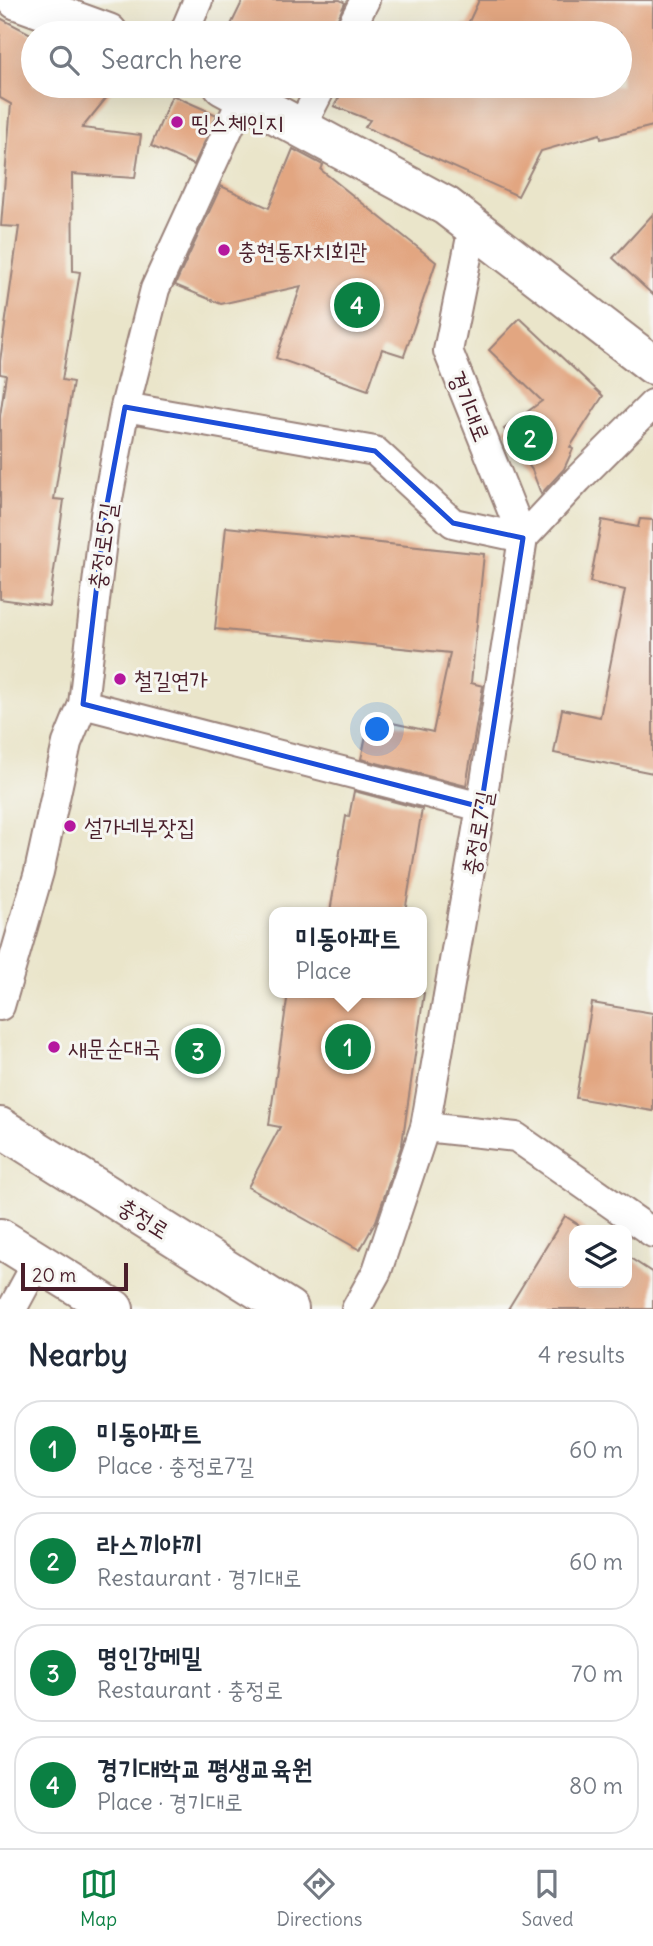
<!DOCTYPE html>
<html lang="en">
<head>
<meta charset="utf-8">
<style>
  :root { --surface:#fff; --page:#f6f6f7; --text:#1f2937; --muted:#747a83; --line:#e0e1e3; --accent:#0b8043 }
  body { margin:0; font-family:Delius,"Poor Story",sans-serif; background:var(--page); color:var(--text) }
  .controls { position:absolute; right:21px; bottom:21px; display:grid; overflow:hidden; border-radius:14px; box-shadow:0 7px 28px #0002 }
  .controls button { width:63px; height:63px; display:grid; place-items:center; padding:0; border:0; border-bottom:2px solid var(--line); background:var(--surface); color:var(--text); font:35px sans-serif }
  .scale { position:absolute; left:21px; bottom:18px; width:107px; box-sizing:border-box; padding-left:7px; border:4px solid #4a1f2b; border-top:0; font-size:19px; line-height:24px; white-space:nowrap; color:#4a1f2b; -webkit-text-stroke:5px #f6f6f2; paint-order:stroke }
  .you { position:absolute; left:378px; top:730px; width:24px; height:24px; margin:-18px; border:5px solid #fff; border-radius:50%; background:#1a73e8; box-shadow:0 0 0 10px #1a73e833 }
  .badge { display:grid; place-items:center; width:46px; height:46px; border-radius:50%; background:var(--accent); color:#fff; font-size:23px; font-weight:700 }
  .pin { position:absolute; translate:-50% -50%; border:4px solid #fff; box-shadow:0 2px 7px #0006 }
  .popup { position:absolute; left:269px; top:907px; width:158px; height:91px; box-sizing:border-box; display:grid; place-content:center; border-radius:14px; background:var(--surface); filter:drop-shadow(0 2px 5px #0005); font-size:23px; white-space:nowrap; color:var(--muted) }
  .popup b { font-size:26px; color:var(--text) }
  .popup::after { content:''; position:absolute; left:50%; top:100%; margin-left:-14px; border:14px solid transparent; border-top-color:var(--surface) }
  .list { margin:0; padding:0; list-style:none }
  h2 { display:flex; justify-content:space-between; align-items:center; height:91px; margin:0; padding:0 28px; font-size:30px }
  h2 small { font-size:23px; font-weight:400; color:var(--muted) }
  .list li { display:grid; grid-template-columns:46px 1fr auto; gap:21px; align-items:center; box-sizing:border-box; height:98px; margin:0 14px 14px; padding:0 14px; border:2px solid var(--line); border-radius:28px }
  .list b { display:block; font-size:26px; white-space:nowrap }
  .list p { margin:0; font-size:23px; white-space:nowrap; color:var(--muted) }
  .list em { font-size:23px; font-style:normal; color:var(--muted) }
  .icon { flex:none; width:38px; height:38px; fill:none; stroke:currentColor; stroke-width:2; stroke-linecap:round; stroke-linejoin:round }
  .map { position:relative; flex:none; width:653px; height:1309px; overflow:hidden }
  .search { position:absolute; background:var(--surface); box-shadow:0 7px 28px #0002; left:21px; right:21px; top:21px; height:77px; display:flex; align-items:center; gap:18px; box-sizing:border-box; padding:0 24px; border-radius:38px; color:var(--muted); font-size:26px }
  .sheet { height:539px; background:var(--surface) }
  nav { display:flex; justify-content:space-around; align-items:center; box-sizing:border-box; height:98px; border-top:2px solid var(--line); background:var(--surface); font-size:19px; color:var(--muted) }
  nav a { display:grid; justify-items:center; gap:4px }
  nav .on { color:var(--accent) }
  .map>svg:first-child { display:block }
  .building { fill:#e2a681 }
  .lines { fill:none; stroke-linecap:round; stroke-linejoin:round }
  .minor-casing { stroke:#9a827a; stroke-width:32 }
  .secondary-casing { stroke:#9a827a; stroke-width:42 }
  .primary-casing { stroke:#9a827a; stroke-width:42 }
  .minor { stroke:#fff; stroke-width:28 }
  .secondary { stroke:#fff; stroke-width:38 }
  .primary { stroke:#fff; stroke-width:38 }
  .marked { fill:none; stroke:#1d4ed8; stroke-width:5; stroke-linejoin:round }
  .poi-dot { fill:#b5179e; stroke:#f6f6f2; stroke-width:2.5 }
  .labels { text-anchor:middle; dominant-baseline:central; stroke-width:6; stroke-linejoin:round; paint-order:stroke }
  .poi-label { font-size:23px; fill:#4a1f2b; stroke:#f6f6f2; text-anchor:start }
  .street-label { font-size:23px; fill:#4a1f2b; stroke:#f6f6f2 }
</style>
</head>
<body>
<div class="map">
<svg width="653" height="1309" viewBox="0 0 653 1309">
  <rect width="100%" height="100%" fill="#f6f6f2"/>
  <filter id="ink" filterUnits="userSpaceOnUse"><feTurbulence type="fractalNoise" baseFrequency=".0143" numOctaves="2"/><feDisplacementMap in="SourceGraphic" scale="14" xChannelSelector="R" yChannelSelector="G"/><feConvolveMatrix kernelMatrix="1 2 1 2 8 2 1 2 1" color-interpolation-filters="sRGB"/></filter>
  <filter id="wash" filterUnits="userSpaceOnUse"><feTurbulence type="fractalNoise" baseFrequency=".00686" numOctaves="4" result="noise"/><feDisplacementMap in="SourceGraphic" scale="28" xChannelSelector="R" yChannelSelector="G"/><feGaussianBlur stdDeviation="1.57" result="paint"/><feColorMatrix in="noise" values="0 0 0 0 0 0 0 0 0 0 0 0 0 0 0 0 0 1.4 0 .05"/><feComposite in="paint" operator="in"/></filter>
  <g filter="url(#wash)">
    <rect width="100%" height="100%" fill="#eae5ca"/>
    <g id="blocks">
      <!-- building -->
      <path class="building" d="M243,0h97l5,3 -14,30h-104z
        M479,0h174v126l-52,13 -1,-5 -59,17 -23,45 -153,-69 5,-7 -36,-14 5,-8 -4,-1 4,-11h281v-53h-161l5,-9 3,2z
        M0,18l33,17v51h83l-34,42 59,7 -6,43 -63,-4 1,97 7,1 -18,108 11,2 -19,117 10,1 -15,106 -49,-7v-183l6,-41 -6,-1v-13l19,-134 -18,-1 10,-122 -11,-6z
        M172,95l45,20 -23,50 -43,-19z
        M293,149l30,16 -2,5 115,92 -32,94 -22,-7 -14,41 -92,-32 25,-72 -80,18 -46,-19 46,-99 48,22z
        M653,214v81l-40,-37z
        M520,318l83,78 -33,51 3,2 -9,20 -23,25 -9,-24 -28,-41 38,-28 -53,-51z
        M640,519l13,1v253l-99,-20 8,-44 38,8 25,-127 -35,-8 12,-62 36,7z
        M226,527l258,27 -13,129 12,3 -17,100 -105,-27 9,-41 63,14 17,-79 -235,-24z
        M354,791l68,18 -17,103h-75l16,-96 3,1z
        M288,993h136l-22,151 -26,77 -16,29 -112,-63 32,-60 -11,-2z
        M592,1003l61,10v98l-77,-13z
        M565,1216l22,14h-13v53h53v-27l26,17v36h-145z"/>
    </g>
  </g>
  <g filter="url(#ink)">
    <use href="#blocks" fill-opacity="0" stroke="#9a827a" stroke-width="2"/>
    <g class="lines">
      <defs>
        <path id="minor" d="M184,33l14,-33
          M348,33l17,-33
          M300,129l22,-43
          M473,227l-25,124 75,187
          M125,407l250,44 78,72 70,15
          M83,704l398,103
          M0,1006l39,-134 28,-129 16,-39 22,-189 20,-108 30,-118 88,-192
          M425,1127l91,10 137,96
          M12,1309l26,-48
          M356,1309l21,-38 48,-144 56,-320 42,-269 55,-59 75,-75"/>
        <path id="secondary" d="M17,0l91,33
          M223,86l223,120 207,159"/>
        <path id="primary" d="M0,1127l289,182
          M0,1238l114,71"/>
      </defs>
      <!-- minor casing -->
      <use href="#minor" class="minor-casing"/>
      <!-- secondary casing -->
      <use href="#secondary" class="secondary-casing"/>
      <!-- primary casing -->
      <use href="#primary" class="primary-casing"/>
      <!-- minor -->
      <use href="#minor" class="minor"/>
      <!-- secondary -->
      <use href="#secondary" class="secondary"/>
      <!-- primary -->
      <use href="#primary" class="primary"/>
    </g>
  </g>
  <!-- marked area -->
  <path class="marked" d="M125,407l250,44 78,72 70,15 -42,269 -398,-103 22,-189z"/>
  <!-- markers -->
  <g class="poi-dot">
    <circle cx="177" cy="122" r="7"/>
    <circle cx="224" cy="250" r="7"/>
    <circle cx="120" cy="679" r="7"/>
    <circle cx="70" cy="826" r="7"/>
    <circle cx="54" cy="1047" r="7"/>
  </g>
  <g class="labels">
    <!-- poi labels -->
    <g class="poi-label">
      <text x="191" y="122">띵스체인지</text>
      <text x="238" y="250">충현동자치회관</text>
      <text x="134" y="679">철길연가</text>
      <text x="84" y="826">설가네부잣집</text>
      <text x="68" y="1047">새문순대국</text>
    </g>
    <!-- street labels -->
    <g class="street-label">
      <text transform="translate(470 406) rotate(68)">경기대로</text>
      <text transform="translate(102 546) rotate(-82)">충정로5길</text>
      <text transform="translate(477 833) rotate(-80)">충정로7길</text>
      <text transform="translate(144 1218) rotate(32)">충정로</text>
    </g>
  </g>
</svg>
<div class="controls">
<button><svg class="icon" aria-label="layers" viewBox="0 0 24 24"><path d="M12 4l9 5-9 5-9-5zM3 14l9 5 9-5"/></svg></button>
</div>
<div class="scale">20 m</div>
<div class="you"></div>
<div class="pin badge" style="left:348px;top:1047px">1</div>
<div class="popup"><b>미동아파트</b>Place</div>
<div class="pin badge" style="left:530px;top:438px">2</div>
<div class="pin badge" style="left:198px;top:1051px">3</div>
<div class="pin badge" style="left:357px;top:305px">4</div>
<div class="search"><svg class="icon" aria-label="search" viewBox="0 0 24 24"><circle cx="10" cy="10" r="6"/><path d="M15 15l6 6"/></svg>Search here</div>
</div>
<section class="sheet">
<h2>Nearby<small>4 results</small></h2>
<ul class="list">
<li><span class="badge">1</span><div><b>미동아파트</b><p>Place · 충정로7길</p></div><em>60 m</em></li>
<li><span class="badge">2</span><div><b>라스끼야끼</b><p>Restaurant · 경기대로</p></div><em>60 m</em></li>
<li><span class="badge">3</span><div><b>명인강메밀</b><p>Restaurant · 충정로</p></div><em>70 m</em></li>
<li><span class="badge">4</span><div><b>경기대학교 평생교육원</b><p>Place · 경기대로</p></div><em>80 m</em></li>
</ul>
</section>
<nav>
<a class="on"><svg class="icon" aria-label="map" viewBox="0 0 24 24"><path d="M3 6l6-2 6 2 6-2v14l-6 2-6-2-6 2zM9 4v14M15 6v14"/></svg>Map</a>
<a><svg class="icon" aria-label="directions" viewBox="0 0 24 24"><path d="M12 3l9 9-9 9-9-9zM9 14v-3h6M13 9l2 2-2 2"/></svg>Directions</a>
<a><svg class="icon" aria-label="saved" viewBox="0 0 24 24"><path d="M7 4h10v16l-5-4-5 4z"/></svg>Saved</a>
</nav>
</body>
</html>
